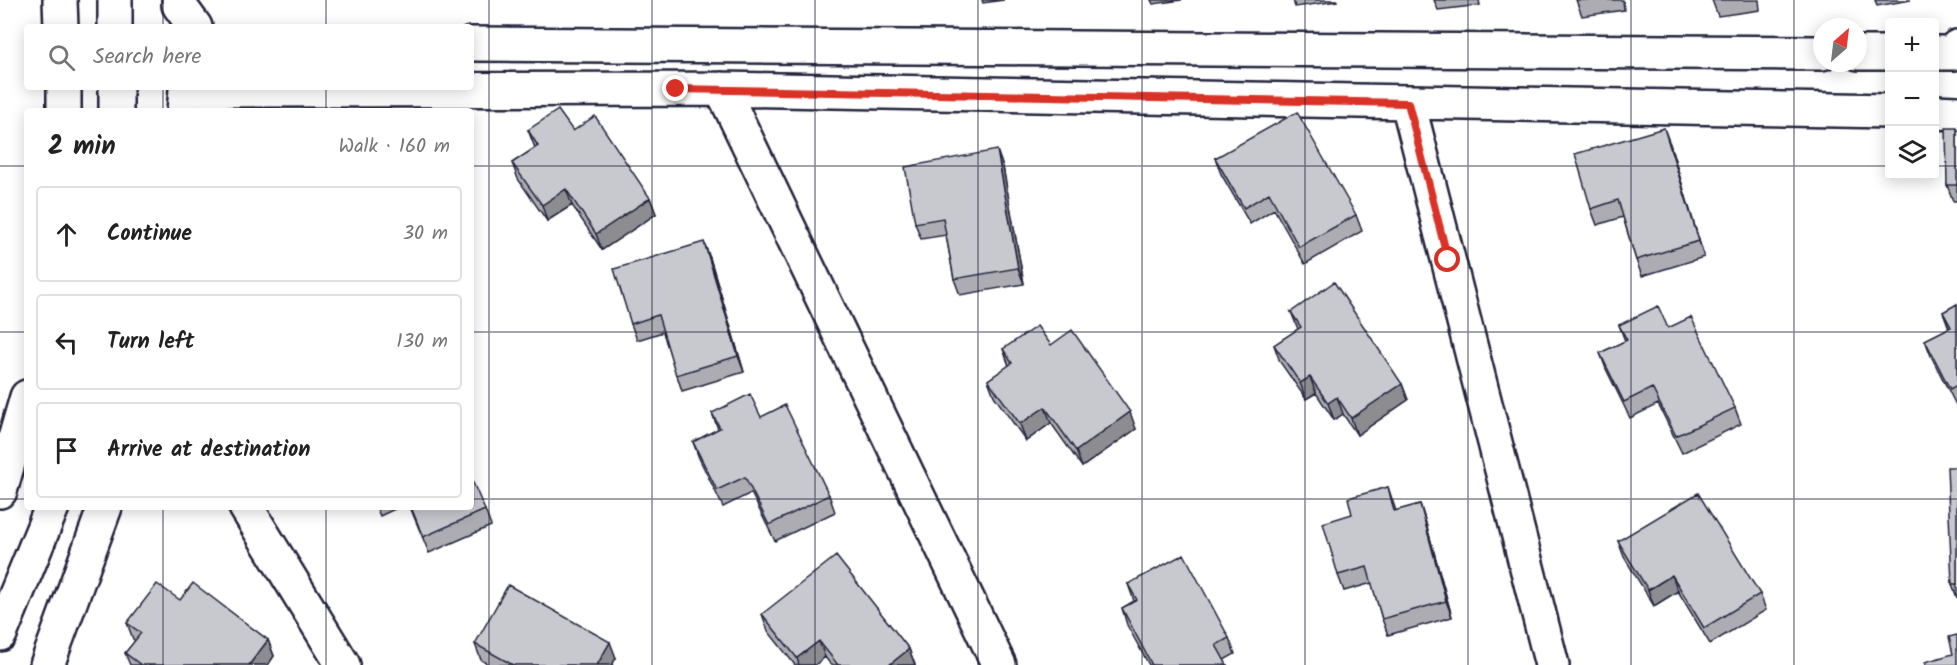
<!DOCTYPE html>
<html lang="en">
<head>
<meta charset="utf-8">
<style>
  :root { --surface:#fff; --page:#f6f6f6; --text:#222; --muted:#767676; --line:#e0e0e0 }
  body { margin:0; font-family:Kalam,sans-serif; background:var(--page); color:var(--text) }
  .controls { position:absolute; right:18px; top:18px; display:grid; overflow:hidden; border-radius:6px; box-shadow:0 3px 15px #0003 }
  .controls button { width:54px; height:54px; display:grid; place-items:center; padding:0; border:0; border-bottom:2px solid var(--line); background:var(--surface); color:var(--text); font:30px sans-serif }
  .compass { position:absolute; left:1813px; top:18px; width:54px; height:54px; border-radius:50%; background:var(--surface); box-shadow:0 3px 15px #0003; rotate:28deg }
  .stop { position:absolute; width:18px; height:18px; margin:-14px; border:4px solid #d93025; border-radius:50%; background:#fff }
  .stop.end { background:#d93025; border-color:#fff; box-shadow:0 2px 6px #0008 }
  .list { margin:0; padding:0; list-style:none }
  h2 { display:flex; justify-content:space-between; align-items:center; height:78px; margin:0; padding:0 24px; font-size:26px }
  h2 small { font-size:20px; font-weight:400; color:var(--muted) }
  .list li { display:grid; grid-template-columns:39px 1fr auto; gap:18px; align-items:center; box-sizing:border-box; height:96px; margin:0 12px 12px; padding:0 12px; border:2px solid var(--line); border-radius:6px }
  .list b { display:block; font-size:22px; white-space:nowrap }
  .list em { font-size:20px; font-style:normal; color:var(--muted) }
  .icon { flex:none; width:33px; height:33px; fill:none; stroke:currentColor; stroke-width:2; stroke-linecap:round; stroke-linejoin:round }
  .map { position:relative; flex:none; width:1957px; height:665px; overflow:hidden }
  .search { position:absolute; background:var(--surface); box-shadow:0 3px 15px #0003; left:24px; top:24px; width:450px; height:66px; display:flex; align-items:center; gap:15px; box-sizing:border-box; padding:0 21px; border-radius:6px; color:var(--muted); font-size:22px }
  .panel { position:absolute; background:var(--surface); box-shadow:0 3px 15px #0003; left:24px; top:108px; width:450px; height:402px; border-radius:6px }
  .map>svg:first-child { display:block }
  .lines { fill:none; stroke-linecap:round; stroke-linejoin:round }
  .street-casing { stroke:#22223b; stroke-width:38 }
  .street { stroke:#fff; stroke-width:33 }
  .wall { fill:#acacb2; stroke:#22223b; stroke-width:1.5 }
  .shaded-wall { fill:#8c8c91; stroke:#22223b; stroke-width:1.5 }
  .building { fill:#c8c8cf; stroke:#22223b; stroke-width:1.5 }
  .route { stroke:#d93025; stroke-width:8 }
  .grid { fill:none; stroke:#22223b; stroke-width:1.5; stroke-opacity:0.55 }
</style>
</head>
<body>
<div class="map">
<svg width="1957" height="665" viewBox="0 0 1957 665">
  <rect width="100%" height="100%" fill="#fff"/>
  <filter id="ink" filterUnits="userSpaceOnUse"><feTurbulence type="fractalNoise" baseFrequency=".0167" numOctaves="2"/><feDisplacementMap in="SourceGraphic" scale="12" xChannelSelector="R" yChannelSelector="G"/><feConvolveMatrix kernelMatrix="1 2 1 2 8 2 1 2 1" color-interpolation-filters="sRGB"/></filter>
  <g filter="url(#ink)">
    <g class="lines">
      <defs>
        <path id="street" d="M60,0l1,27
          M115,0v27
          M179,0v5l16,22
          M471,44l1351,9
          M1858,53h32
          M1934,53h19l4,-6
          M64,87v24
          M722,89l277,576
          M1408,103l144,562
          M116,111v-24
          M184,111l2,-21 536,-1 1168,22
          M1934,112l23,1
          M0,491l27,-94
          M246,507l97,158
          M0,634l52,-127
          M47,665l58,-158"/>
      </defs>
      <!-- street casing -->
      <use href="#street" class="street-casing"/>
      <!-- street -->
      <use href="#street" class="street"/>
    </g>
    <!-- wall -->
    <path class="wall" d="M982,0h22l-21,3z
      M1151,0h31l-29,4z
      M1293,0h44v1l-42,6z
      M1434,0h45l1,5 -42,5z
      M1576,0h47l1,10 -42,6z
      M1712,0h47l1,10 -42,6z
      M1875,0h36l-34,6z
      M1957,128v73h-4l-6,-16z
      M528,130l45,1 77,67 6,16 -54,36 -30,-45 -25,16 -29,-42 -6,-16 23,-15z
      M1670,144l34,113 -62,19 -6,-16 -13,-43 -26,8 -6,-16z
      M1215,158l141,57 6,16 -57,33 -31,-55 -24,15 -29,-50z
      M1003,167l21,117 -64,11 -6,-16 -8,-44 -25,4 -6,-16z
      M710,258l34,114 -62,19 -19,-59 -26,8 -6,-16z
      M1957,304v100l-1,1 -25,-49 -6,-16 24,-12 -6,-16z
      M1291,312l111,72 6,16 -51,35 -14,-21 -9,6 -18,-27 -10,6 -26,-37 -6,-17 24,-16z
      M1619,325l49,3 67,80 6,16 -59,29 -24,-49 -28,14 -24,-49 -6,-16 25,-12z
      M1051,345l85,84 -54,38 -31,-44 -25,18 -32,-45 -6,-16 21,-14 -6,-17z
      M712,413l49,4 68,78 6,17 -60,29 -24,-48 -28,14 -24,-49 -6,-16 25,-13z
      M1957,467v131l-5,-14z
      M1388,487l8,24 24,-7 5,16 27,97 -64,18 -6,-16 -10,-36 -28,8 -6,-16 14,-61z
      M376,507h23l-19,9z
      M410,507h61l14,3 6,16 -62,27z
      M1618,541l142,53 6,16 -56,34 -32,-53 -24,15 -30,-49z
      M1128,584l101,54 6,16 -11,6 3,5h-78l-22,-40 -5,-17 12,-7z
      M180,600l88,40 6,16 -6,9h-138l-5,-12 10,-12 -2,-2 -6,-16z
      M762,614l147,35 6,16h-84l-6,-8 -10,8h-20l-27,-34z
      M475,644l141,14 -4,7h-123l-8,-5z"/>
    <!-- shaded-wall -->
    <path class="shaded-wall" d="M1664,128l6,16 34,113 -5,-16z
      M997,150l6,17 21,117 -6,-16z
      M566,189l6,16 -25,16 -5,-16z
      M650,198l6,16 -54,36 -6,-16z
      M704,242l6,16 34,114 -6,-16z
      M1310,377l6,16 -10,6 -6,-16z
      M1402,384l6,16 -51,35 -6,-17z
      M1337,397l6,17 -9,6 -6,-17z
      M1045,407l6,16 -25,18 -6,-17z
      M1130,412l6,17 -54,38 -6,-16z
      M1420,504l5,16 27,97 -6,-16z
      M1672,575l6,16 -24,15 -6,-16z
      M268,640l6,16 -6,9h-19z
      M819,641l6,16 -10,8h-16l-2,-7z
      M610,642l6,16 -4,7h-15z
      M909,649l6,16h-26z"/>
    <!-- building -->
    <path class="building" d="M558,110l15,21 22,-15 55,82 -54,36 -30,-45 -24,16 -30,-42 26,-17 -10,-16z
      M1297,112l59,103 -57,32 -30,-54 -25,15 -29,-50z
      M1664,128l35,113 -63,19 -18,-60 -27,9 -16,-55z
      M1946,128h11v57h-10z
      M997,150l21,118 -64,11 -11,-61 -28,5 -10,-56z
      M704,242l34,114 -62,19 -18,-60 -27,9 -17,-55z
      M1334,282l68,102 -51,34 -14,-21 -9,6 -18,-26 -10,6 -26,-38 27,-18 -10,-15z
      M1957,304v81l-7,4 -25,-49 26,-13 -8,-15z
      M1658,306l10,22 23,-11 44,91 -59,28 -24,-48 -28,14 -24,-49 27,-13 -8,-15z
      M1037,326l14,19 21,-15 58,82 -54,39 -31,-44 -25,17 -32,-44 24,-17 -9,-14z
      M750,394l11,23 24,-12 44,90 -60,30 -24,-48 -28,13 -24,-48 27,-14 -8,-15z
      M1947,467h10v117h-5z
      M471,478l14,32 -62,27 -12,-30h60z
      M1388,487l6,24 26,-7 26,97 -64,18 -15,-52 -29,8 -15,-52 29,-9 -4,-16z
      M1698,493l62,101 -56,34 -32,-53 -24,15 -30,-49z
      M1184,554l45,84 -13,7 11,20h-75l-30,-57 15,-8 -9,-16z
      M836,556l73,93 -20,16h-51l-19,-24 -22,17 -35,-44z
      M193,583l75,57 -19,25h-108l-16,-12 16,-20 -14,-10 30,-39 23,16z
      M508,585l102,57 -13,23h-84l-38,-21z
      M1957,635v30h-31l-1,-3 28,-8 -4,-17z"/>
  </g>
  <g class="lines" filter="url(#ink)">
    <!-- route -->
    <path class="route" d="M676,89l732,14 40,157"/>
  </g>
  <!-- grid -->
  <path class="grid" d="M163,0v27M326,0v27M489,0v665M652,0v665M815,0v665M978,0v665M1142,0v665M1305,0v665M1468,0v665M1631,0v665M1794,0v665M163,87v24M326,87v24M0,166h27M471,166h1419M1934,166h23M0,332h27M471,332h1486M0,499h27M471,499h1486M163,507v158M326,507v158"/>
</svg>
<div class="controls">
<button>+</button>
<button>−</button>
<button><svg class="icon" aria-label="layers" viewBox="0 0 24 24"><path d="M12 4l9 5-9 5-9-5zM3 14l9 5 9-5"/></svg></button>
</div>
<svg class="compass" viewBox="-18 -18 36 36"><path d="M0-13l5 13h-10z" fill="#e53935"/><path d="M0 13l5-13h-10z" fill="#767676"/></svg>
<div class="stop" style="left:1448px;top:260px"></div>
<div class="stop end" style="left:676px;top:89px"></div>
<div class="search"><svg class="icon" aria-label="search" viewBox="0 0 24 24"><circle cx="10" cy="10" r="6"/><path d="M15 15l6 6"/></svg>Search here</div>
<section class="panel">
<h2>2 min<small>Walk · 160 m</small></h2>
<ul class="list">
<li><svg class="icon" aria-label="ahead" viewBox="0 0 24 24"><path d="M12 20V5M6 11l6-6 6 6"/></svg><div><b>Continue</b></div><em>30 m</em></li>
<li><svg class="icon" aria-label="left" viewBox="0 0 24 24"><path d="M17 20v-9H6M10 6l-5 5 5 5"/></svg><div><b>Turn left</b></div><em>130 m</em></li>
<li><svg class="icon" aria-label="arrive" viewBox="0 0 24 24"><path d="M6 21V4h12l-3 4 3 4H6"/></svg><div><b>Arrive at destination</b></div></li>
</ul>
</section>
</div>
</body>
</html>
